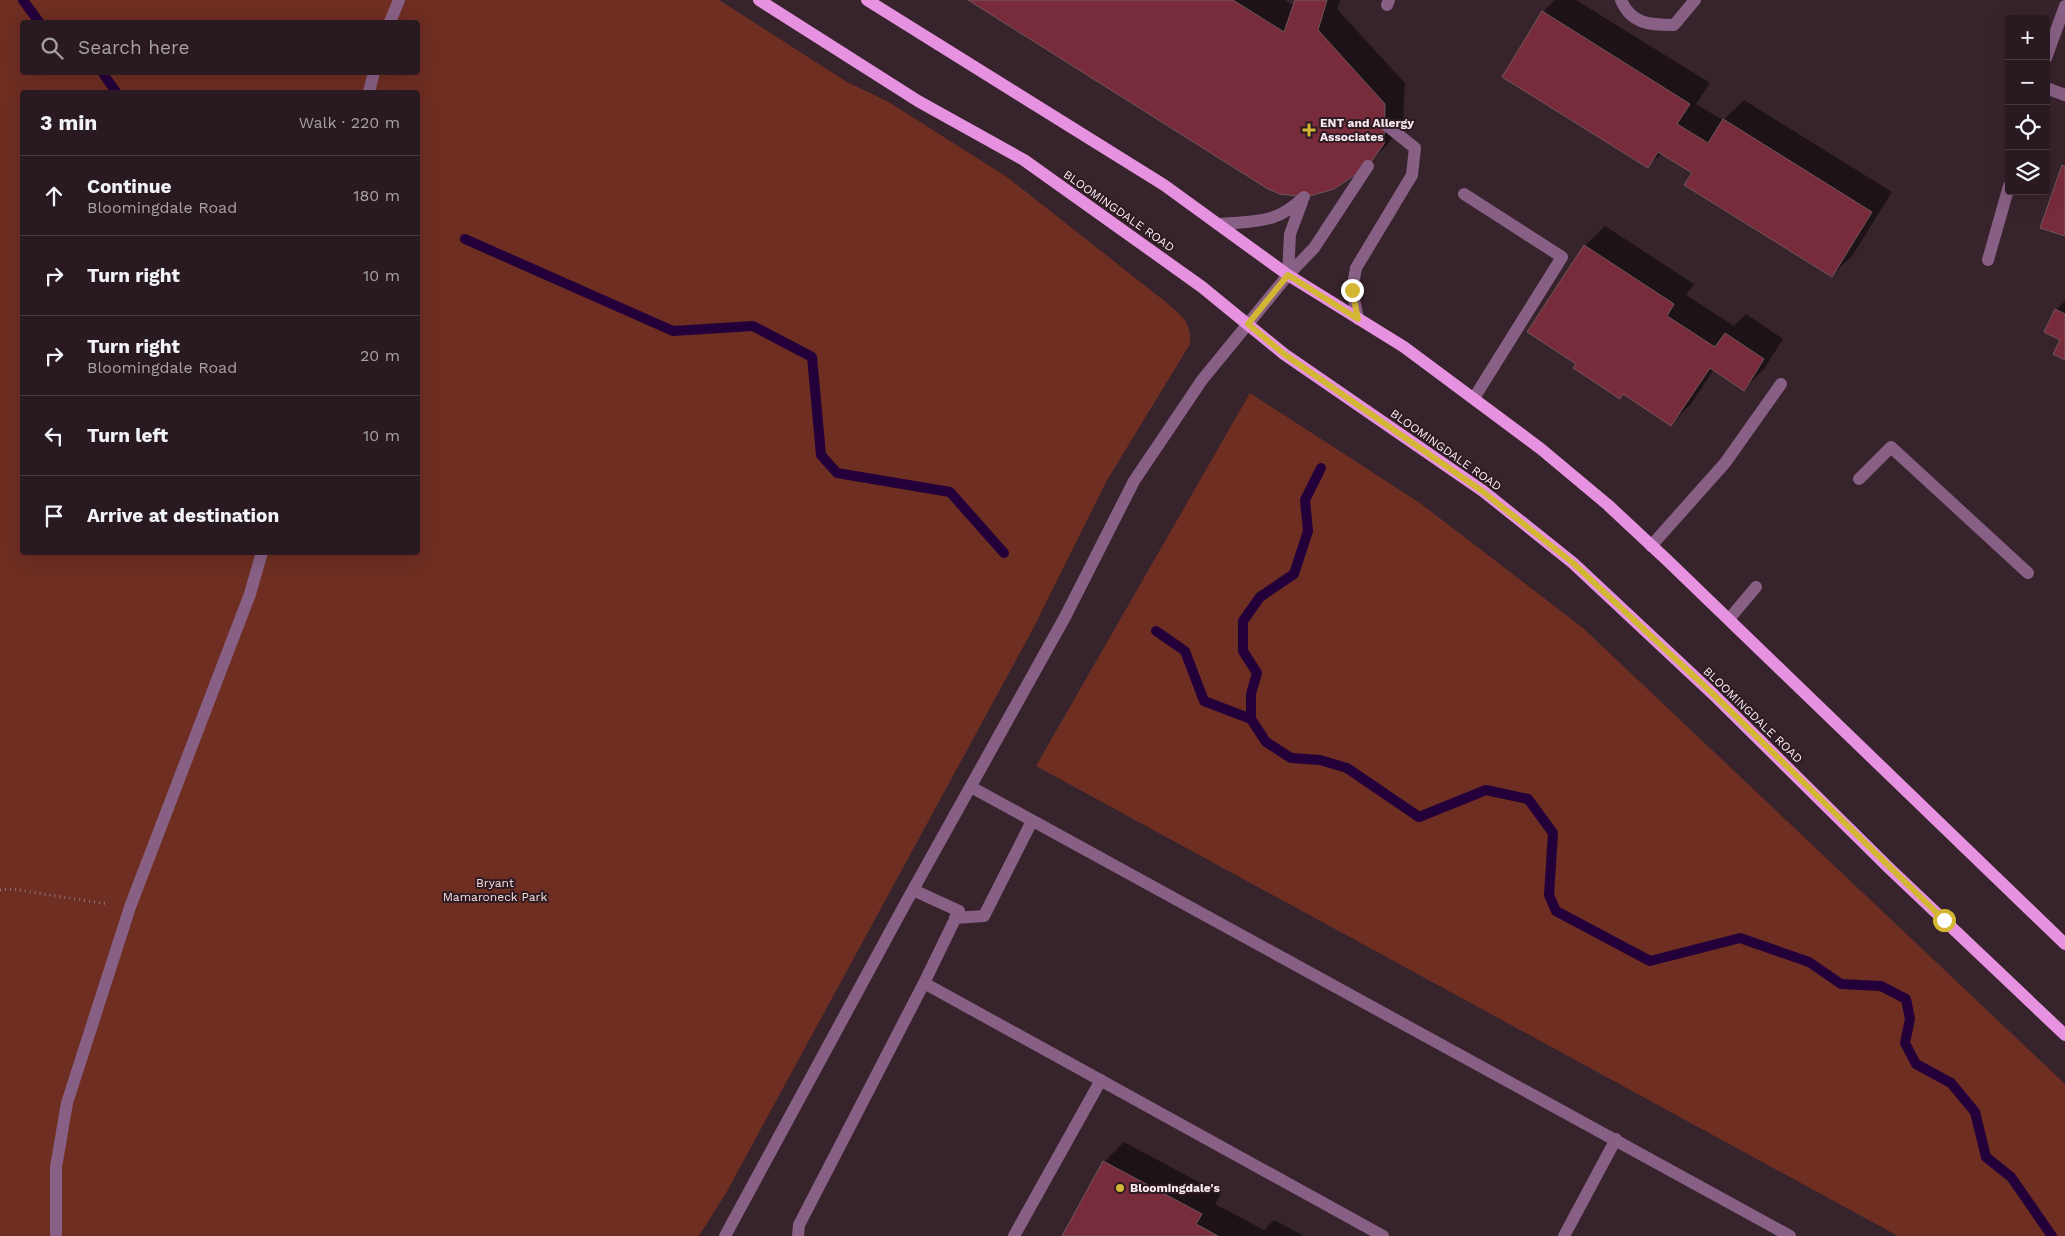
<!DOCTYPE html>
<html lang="en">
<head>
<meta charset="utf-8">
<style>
  :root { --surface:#291a21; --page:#35272e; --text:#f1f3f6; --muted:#a5a1a5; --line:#45383f }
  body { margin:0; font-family:"Work Sans",sans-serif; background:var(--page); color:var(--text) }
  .controls { position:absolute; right:15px; top:15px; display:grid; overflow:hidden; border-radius:5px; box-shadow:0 5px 20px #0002 }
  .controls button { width:45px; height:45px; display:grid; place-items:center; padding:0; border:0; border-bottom:1px solid var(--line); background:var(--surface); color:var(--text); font:25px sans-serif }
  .stop { position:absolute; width:15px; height:15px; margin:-11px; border:4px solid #d4b635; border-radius:50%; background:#fff }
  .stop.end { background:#d4b635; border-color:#fff; box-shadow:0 1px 5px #0008 }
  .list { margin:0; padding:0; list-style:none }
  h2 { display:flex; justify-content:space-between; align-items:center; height:65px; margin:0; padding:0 20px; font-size:21px }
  h2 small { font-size:16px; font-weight:400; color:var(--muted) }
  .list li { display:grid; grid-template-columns:32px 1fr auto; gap:15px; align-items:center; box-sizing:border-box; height:80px; padding:0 20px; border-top:1px solid var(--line) }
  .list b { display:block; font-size:19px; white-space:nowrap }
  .list p { margin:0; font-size:16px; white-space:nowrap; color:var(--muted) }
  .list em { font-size:16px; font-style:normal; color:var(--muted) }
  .icon { flex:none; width:28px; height:28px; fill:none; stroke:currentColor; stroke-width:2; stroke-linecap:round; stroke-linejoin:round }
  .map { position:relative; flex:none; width:2065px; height:1236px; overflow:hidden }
  .search { position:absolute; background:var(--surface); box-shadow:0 5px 20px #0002; left:20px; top:20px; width:400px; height:55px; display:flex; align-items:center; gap:12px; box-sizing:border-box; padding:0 18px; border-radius:5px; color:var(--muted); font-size:19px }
  .panel { position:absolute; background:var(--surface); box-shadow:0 5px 20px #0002; left:20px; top:90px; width:400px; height:465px; border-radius:5px }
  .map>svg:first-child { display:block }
  .green { fill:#6e2e22; fill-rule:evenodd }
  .shadow { fill:#0007 }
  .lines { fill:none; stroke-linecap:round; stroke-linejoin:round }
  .stream { stroke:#24003a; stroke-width:10 }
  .building { fill:#782b3a; stroke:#71575a }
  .path { stroke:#87767d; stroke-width:3; stroke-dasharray:1 4; stroke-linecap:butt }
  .lane { stroke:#896085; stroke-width:12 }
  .street { stroke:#896085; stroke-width:12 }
  .primary { stroke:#e792e1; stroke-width:12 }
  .route { stroke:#d4b635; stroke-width:6 }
  .poi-dot { fill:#d4b635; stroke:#2d1a23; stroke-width:2 }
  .labels { text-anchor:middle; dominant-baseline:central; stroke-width:4; stroke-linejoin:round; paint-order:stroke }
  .poi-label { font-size:12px; font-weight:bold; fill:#f8eaf0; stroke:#2d1a23; text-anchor:start }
  .street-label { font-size:12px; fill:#f8eaf0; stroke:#2d1a23 }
  .park-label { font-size:12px; fill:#f6ded9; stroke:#2d1a23 }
</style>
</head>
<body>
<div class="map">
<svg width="2065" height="1236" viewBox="0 0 2065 1236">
  <rect width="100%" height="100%" fill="#37232c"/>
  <!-- green -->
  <path class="green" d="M0,0h719l128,82 40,19 120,76 160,126c15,13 25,20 23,41l-84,138 -72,145 -308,566 -27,43h-699zM22,22h396v50h-396zM22,92h396v460h-396z
    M1250,393l170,110 163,125 482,456v152h-167l-862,-470z"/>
  <!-- shadow -->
  <path class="shadow" d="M970,0h315l9,6 2,-6h44l-3,9 68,74 -2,40 -15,21 -21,21 -33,23 -16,6 -24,2 -26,-8z
    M1555,0h21l134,83 -14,21 27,16 21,-20 148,92 -40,64 -21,20 -138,-104 -31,-19 -14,13 -105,-154z
    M1605,226l89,58 -8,11 48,31 12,-12 37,25 -19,30 -20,20 -30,-20 -23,35 -20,20 -93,-61 7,-117z
    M2065,301v57l-9,-48z
    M1124,1142l97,52 -6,10 49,26 10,-10 30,16h-241l41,-74z"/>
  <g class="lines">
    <!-- stream -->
    <path class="stream" d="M23,0l16,22
      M102,72l14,20
      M465,239l208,92 80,-5 59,31 9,98 16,18 113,19 54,61
      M1321,468l-16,32 3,31 -14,43 -34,23 -17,24v30l14,22 -6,21v25l15,23 25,16 29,2 27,8 72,49 67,-27 42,9 25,34 -4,62 7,16 94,50 90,-23 69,24 32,22 40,2 25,13 4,20 -5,24 11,21 35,19 24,29 11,45 25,20 41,59
      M1156,631l29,20 19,50 47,18"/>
  </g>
  <!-- building -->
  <path class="building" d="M968,0h265l51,32 11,-32h32l-9,30 67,74 -1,40 -16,22 -34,23 -28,8 -26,-3 -12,-5z
    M1542,11l148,93 -13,20 31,19 15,-24 149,93 -40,65 -148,-92 8,-12 -34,-21 -10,16 -146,-91z
    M2062,165l3,1v70l-25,-8z
    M1584,245l90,59 -7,12 48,31 10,-14 39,26 -20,32 -34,-23 -39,58 -48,-32 -3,5 -47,-31 3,-4 -49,-32z
    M2055,309l10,5v46l-12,-6 7,-14 -16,-8z
    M1103,1161l99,53 -6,10 22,12h-156z"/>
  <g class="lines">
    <!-- path -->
    <path class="path" d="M0,890l13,-1 94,15"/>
    <!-- lane -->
    <path class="lane" d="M1621,0c10,24 29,25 53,25l21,-25
      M1387,5l2,-5
      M390,22l9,-22
      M369,92l5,-20
      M1464,194l98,63 -88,141
      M1220,224c35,-3 57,0 84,-27
      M1288,275l2,-41 12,-32
      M1358,319l-6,-29 4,-22 56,-93 3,-27 -30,-24
      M1859,479l32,-32 137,126
      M1651,546l74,-83 56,-79
      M1729,619l27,-32
      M971,787l819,449
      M913,890l46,21 -35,72 459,253
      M955,918l29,-2 48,-95
      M56,1236v-69l11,-64 63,-196 120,-313 12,-42
      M725,1236l179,-330 161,-289 69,-136 68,-101 86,-105 26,-27 54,-82
      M798,1236l1,-11 125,-242
      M1014,1236l87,-156
      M1564,1236l52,-97"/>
    <!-- street -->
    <path class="street" d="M2046,58l19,-52
      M2046,88l19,7
      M1988,260l21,-74"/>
    <!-- primary -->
    <path class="primary" d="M759,0l159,101 106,59 178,127 82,67 199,137 90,72 140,131 176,174 176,167
      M867,0l297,185 124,90 116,72 137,102 67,56 60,56 397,383"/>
  </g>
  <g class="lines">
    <!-- route -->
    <path class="route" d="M1352,290l6,29 -70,-44 -40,49 36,30 198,137 91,72 140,131 231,226"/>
  </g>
  <!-- markers -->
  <g class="poi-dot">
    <path d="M1306.5 122.5h5v5h5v5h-5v5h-5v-5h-5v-5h5z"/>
    <circle cx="1120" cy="1188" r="5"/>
  </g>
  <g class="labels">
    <!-- poi labels -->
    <g class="poi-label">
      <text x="1320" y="123">ENT and Allergy<tspan x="1320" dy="14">Associates</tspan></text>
      <text x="1130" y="1188">Bloomingdale's</text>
    </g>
    <!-- street labels -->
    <g class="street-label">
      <text transform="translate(1119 211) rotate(35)">BLOOMINGDALE ROAD</text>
      <text transform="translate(1446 450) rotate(35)">BLOOMINGDALE ROAD</text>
      <text transform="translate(1753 715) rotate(44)">BLOOMINGDALE ROAD</text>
    </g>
    <!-- park labels -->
    <g class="park-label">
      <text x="495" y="883">Bryant<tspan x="495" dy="14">Mamaroneck Park</tspan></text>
    </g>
  </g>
</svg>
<div class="controls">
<button>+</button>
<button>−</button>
<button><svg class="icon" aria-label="locate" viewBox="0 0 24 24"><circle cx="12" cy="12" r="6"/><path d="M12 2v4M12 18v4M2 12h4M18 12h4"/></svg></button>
<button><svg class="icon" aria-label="layers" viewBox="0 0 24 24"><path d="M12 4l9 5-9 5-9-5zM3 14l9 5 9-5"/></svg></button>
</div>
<div class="stop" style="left:1944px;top:920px"></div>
<div class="stop end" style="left:1352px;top:290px"></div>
<div class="search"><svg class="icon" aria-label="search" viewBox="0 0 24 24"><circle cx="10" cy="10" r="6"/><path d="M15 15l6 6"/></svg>Search here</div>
<section class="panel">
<h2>3 min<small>Walk · 220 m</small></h2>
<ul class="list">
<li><svg class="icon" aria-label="ahead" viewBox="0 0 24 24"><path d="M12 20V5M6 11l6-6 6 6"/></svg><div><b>Continue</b><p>Bloomingdale Road</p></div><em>180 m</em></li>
<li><svg class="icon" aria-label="right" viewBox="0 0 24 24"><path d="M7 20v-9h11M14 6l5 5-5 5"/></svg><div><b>Turn right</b></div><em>10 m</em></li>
<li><svg class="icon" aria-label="right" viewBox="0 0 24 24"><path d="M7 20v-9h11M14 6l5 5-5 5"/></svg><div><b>Turn right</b><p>Bloomingdale Road</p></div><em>20 m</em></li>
<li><svg class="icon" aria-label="left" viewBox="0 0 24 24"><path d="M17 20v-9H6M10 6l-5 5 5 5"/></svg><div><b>Turn left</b></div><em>10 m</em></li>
<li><svg class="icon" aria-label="arrive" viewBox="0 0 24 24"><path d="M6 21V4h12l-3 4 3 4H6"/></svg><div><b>Arrive at destination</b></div></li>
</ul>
</section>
</div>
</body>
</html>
